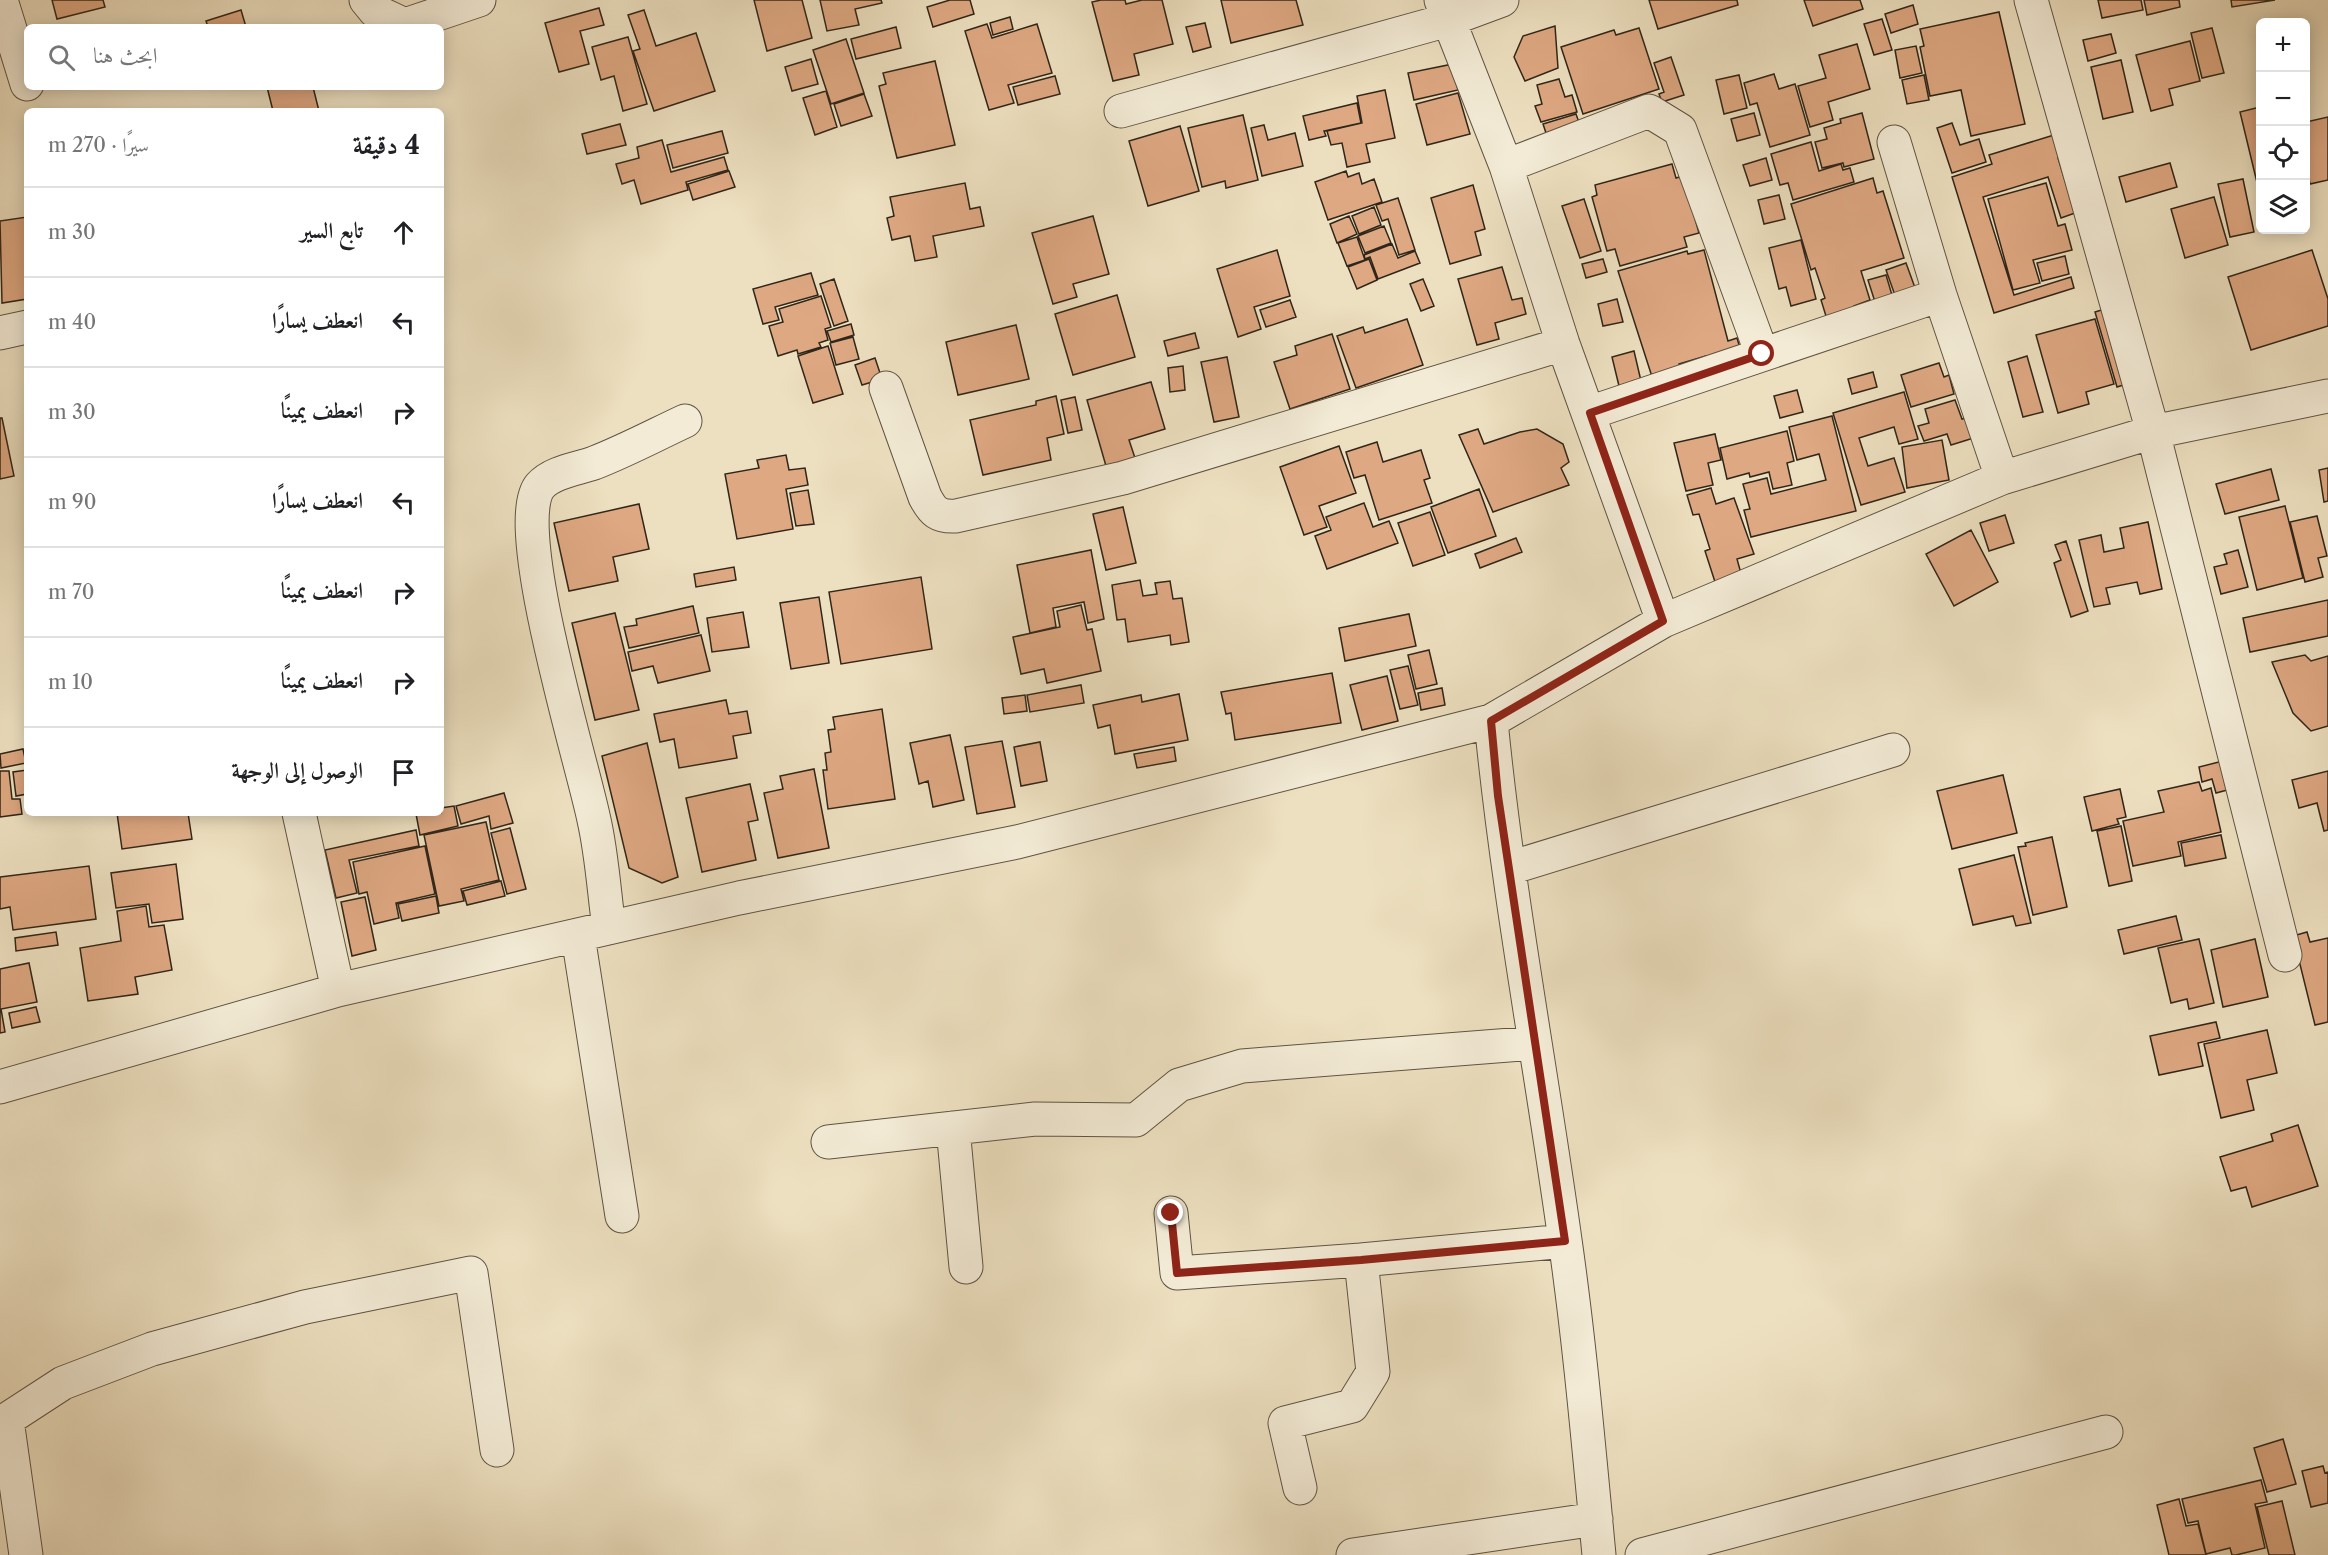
<!DOCTYPE html>
<html lang="ar">
<head>
<meta charset="utf-8">
<style>
  :root { --surface:#fff; --page:#f6f6f6; --text:#202124; --muted:#757577; --line:#e0e0e0 }
  body { margin:0; font-family:"Libre Caslon Text",Amiri,serif; background:var(--page); color:var(--text); direction:rtl }
  .controls { position:absolute; right:18px; top:18px; display:grid; overflow:hidden; border-radius:9px; box-shadow:0 3px 15px #0003 }
  .controls button { width:54px; height:54px; display:grid; place-items:center; padding:0; border:0; border-bottom:2px solid var(--line); background:var(--surface); color:var(--text); font:30px sans-serif }
  .stop { position:absolute; width:18px; height:18px; margin:-14px; border:4px solid #8f2418; border-radius:50%; background:#fff }
  .stop.end { background:#8f2418; border-color:#fff; box-shadow:0 2px 6px #0008 }
  .list { margin:0; padding:0; list-style:none }
  h2 { display:flex; justify-content:space-between; align-items:center; height:78px; margin:0; padding:0 24px; font-size:26px }
  h2 small { font-size:20px; font-weight:400; color:var(--muted) }
  .list li { display:grid; grid-template-columns:39px 1fr auto; gap:18px; align-items:center; box-sizing:border-box; height:90px; padding:0 24px; border-top:2px solid var(--line) }
  .list b { display:block; font-size:22px; white-space:nowrap }
  .list em { font-size:20px; font-style:normal; color:var(--muted) }
  .icon { flex:none; width:33px; height:33px; fill:none; stroke:currentColor; stroke-width:2; stroke-linecap:round; stroke-linejoin:round }
  .map { position:relative; flex:none; width:2328px; height:1555px; overflow:hidden; direction:ltr }
  .search { position:absolute; background:var(--surface); box-shadow:0 3px 15px #0003; left:24px; top:24px; width:420px; height:66px; display:flex; align-items:center; gap:15px; box-sizing:border-box; padding:0 21px; border-radius:9px; color:var(--muted); font-size:22px }
  .panel { position:absolute; background:var(--surface); box-shadow:0 3px 15px #0003; left:24px; top:108px; width:420px; height:708px; border-radius:9px; direction:rtl }
  .map>svg:first-child { display:block }
  .building { fill:#dea882; stroke:#302619; stroke-width:1.5 }
  .lines { fill:none; stroke-linecap:round; stroke-linejoin:round }
  .minor-casing { stroke:#5f5443; stroke-width:35 }
  .minor { stroke:#f3ebd6; stroke-width:33 }
  .route { stroke:#8f2418; stroke-width:8 }
</style>
</head>
<body>
<div class="map">
<svg width="2328" height="1555" viewBox="0 0 2328 1555">
  <rect width="100%" height="100%" fill="#ede0c0"/>
  <filter id="stains"><feTurbulence type="fractalNoise" baseFrequency=".00333" numOctaves="4"/><feColorMatrix values="0 0 0 0 .2 0 0 0 0 .09 0 0 0 0 .02 0 0 0 .5 -.17"/></filter>
  <radialGradient id="worn" r=".72"><stop offset=".6" stop-color="#630" stop-opacity="0"/><stop offset="1" stop-color="#630" stop-opacity=".3"/></radialGradient>
  <!-- building -->
  <path class="building" d="M52,0h51l2,7 -48,12z
    M754,0h48l10,38 -45,13z
    M820,0h61l1,3 -27,6 4,16 -32,6z
    M950,0h20l4,14 -41,13 -6,-20z
    M1101,0h24l1,4 16,-4h20l11,44 -39,10 5,21 -26,6 -21,-79z
    M1221,0h75l7,25 -72,18z
    M1649,0h88l1,5 -80,24z
    M1804,0h56l3,9 -50,17z
    M2098,0h43l2,10 -41,8z
    M2144,0h35l1,7 -33,8z
    M2231,0h44l-43,7z
    M1913,5l5,19 -27,9 -6,-19z
    M599,8l5,17 -24,6 9,33 -30,8 -14,-49z
    M241,10l5,17h-38l-2,-6z
    M644,10l12,36 40,-13 19,58 -61,20 -21,-60 7,-2 -12,-34z
    M1999,12l26,112 -54,12 -10,-46 -31,6 -10,-49 4,-1 -4,-17z
    M1010,17l3,12 -20,6 -3,-12z
    M1882,19l10,31 -18,5 -10,-31z
    M1205,23l6,24 -18,5 -7,-25z
    M987,24l5,14 45,-14 15,49 -44,12 6,18 -25,7 -24,-79z
    M1555,26l3,42 -33,13 -11,-24 9,-21z
    M896,27l5,21 -45,11 -5,-20z
    M1639,28l20,61 -76,25 -22,-67 53,-17 2,5z
    M2212,28l12,45 -22,5 -11,-45z
    M2111,34l5,19 -28,8 -5,-21z
    M628,37l19,67 -24,7 -9,-35 -13,4 -9,-33z
    M846,39l18,54 -33,11 -18,-54z
    M2190,41l10,40 -31,8 4,16 -22,6 -15,-56z
    M1857,44l13,45 -42,13 5,18 -23,7 -12,-41 28,-8 -7,-23z
    M1916,46l6,27 -22,5 -5,-28z
    M1671,57l13,38 -22,7 -3,-8 5,-2 -10,-29z
    M811,59l7,25 -26,7 -7,-24z
    M2121,60l12,52 -30,7 -12,-52z
    M935,61l20,84 -58,13 -18,-72 7,-2 -3,-11z
    M1453,64l5,26 -44,10 -6,-27z
    M1774,74l5,15 16,-5 15,51 -40,12 -13,-44 -7,2 -6,-22z
    M1739,75l8,33 -23,6 -8,-34z
    M1924,75l5,25 -22,4 -5,-24z
    M1055,76l5,18 -42,11 -5,-18z
    M1559,79l6,18 7,-2 5,17 -36,10 -6,-16 7,-2 -5,-19z
    M267,87h46l6,24h-46z
    M1385,90l10,48 -29,6 4,18 -23,5 -5,-24 -11,2 -4,-14 35,-8 -5,-27z
    M826,91l11,36 -22,8 -12,-37z
    M1458,93l12,41 -43,11 -11,-41z
    M864,94l8,22 -31,10 -7,-22z
    M1357,103l4,20 -37,8 2,5 -17,4 -6,-24z
    M2260,107v88l-20,-83z
    M1754,113l6,22 -23,6 -6,-22z
    M1862,113l12,46 -30,8 -1,-4 -21,5 -7,-26 12,-3 -3,-11 17,-5 -1,-4z
    M1576,114l5,14 -33,11 -5,-15z
    M1243,115l15,65 -32,8 -1,-7 -23,6 -14,-59z
    M2328,117v63l-18,4 -4,-19v-43z
    M1952,123l8,22 19,-6 7,23 -34,11 -15,-45z
    M620,124l6,21 -39,9 -5,-20z
    M1264,125l4,15 27,-7 8,33 -41,10 -11,-48z
    M1180,126l19,65 -51,15 -19,-65z
    M722,131l6,22 -55,15 -6,-23z
    M2054,135l7,22 -3,1 17,55 -14,5 -13,-41 -65,20 31,98 57,-18 3,11 -80,25 -42,-136 40,-13 -3,-9z
    M662,140l9,32 53,-15 4,13 -42,12 2,8 -47,14 -7,-24 -12,4 -6,-20 23,-6 -2,-11z
    M1811,142l8,29 22,-7 2,6 7,-2 4,14 -61,18 -5,-17 -8,2 -9,-31z
    M1766,158l6,22 -22,6 -7,-21z
    M2170,163l7,24 -51,15 -7,-25z
    M1672,164l4,14 7,-2 16,57 -15,4 3,10 -67,19 -5,-17 -8,2 -15,-54 5,-2 -2,-10z
    M729,171l6,16 -42,13 -5,-16z
    M1346,171l2,6 11,-4 3,11 12,-5 8,23 -54,18 -13,-38z
    M1873,178l4,15 6,-2 21,67 -43,13 9,29 -16,6 5,14 -29,9 -9,-29 4,-2 -10,-30 -4,2 -20,-66z
    M2243,179l11,53 -24,5 -12,-53z
    M965,183l5,26 10,-2 4,19 -51,10 4,21 -22,4 -5,-25 -18,4 -5,-22 7,-2 -4,-19z
    M2046,183l12,43 7,-2 7,26 -39,10 7,23 -27,7 -25,-91z
    M1473,185l12,44 -10,3 6,23 -31,9 -19,-66z
    M1779,195l6,24 -21,5 -6,-24z
    M2214,197l14,48 -43,13 -14,-49z
    M1398,198l17,52 -16,5 -11,-36 -6,2 -6,-16z
    M1584,199l17,52 -21,7 -18,-52z
    M1374,207l7,18 -22,9 -7,-18z
    M1093,216l16,58 -36,10 4,13 -24,7 -21,-71z
    M1349,216l8,18 -20,9 -7,-19z
    M27,217v82l-25,4 -2,-82z
    M1384,226l7,17 -26,10 -7,-17z
    M1357,237l8,23 -18,6 -9,-23z
    M1801,240l15,59 -25,7 -5,-19 -7,2 -10,-41z
    M1392,244l6,14 17,-7 5,12 -42,16 -8,-22 -5,2 -1,-4z
    M1277,250l13,46 -36,11 7,22 -23,8 -21,-68z
    M1704,250l24,91 9,-3 6,20 -34,10 -3,-12 -27,8 4,13 -28,9 -37,-115 69,-20 1,3z
    M2312,250l16,49v27l-77,24 -23,-73z
    M2065,256l4,18 -27,7 -5,-18z
    M1369,259l8,21 -20,9 -9,-22z
    M1603,259l4,13 -21,6 -4,-14z
    M1906,263l16,44 -20,8 -16,-45z
    M1502,267l10,33 10,-2 4,16 -31,9 4,16 -22,6 -19,-66z
    M811,273l7,22 -43,12 4,13 -16,4 -10,-35z
    M1886,275l14,47 -17,5 -15,-47z
    M834,279l14,42 -14,5 -14,-42z
    M1423,279l11,27 -13,5 -11,-27z
    M1117,295l18,62 -62,18 -18,-61z
    M821,296l10,31 -6,2 3,11 -9,3 2,4 -23,7 -1,-4 -19,6 -9,-30 14,-4 -4,-13z
    M1617,299l6,23 -20,4 -5,-22z
    M1290,300l6,17 -30,10 -6,-17z
    M2108,308l22,75 -13,4 -22,-75z
    M1407,319l16,46 -67,23 -19,-52 26,-9 2,6z
    M2095,319l19,65 -28,8 3,12 -31,9 -22,-78z
    M851,324l3,11 -23,7 -4,-11z
    M1016,325l13,54 -71,16 -12,-53z
    M1195,333l4,15 -31,8 -4,-15z
    M1332,334l18,55 -60,20 -16,-47 23,-7 -2,-9z
    M853,337l6,22 -23,6 -6,-22z
    M828,346l15,48 -30,9 -15,-47z
    M1634,351l7,30 -22,5 -7,-29z
    M2027,356l16,56 -20,5 -15,-55z
    M1227,357l12,60 -25,5 -13,-60z
    M875,358l7,21 -20,6 -7,-20z
    M1939,363l5,14 5,-2 5,19 -43,13 -10,-32z
    M1183,366l2,24 -15,2 -2,-24z
    M1873,372l4,15 -25,7 -4,-15z
    M1151,382l14,47 -36,11 6,18 -29,8 -19,-66z
    M1797,390l6,22 -23,6 -6,-22z
    M1904,392l14,47 -19,5 -5,-17 -35,11 9,28 26,-8 11,34 -44,13 -28,-92z
    M1056,396l8,38 -17,4 4,22 -68,15 -13,-55 66,-15v-4z
    M1075,397l7,33 -14,3 -7,-33z
    M1955,400l7,19 12,-3 6,20 -29,9 -4,-11 -23,7 -6,-15 11,-3 -4,-14z
    M1832,416l24,95 -105,26 -7,-27 6,-1 -7,-25 24,-6 4,16 55,-14 -7,-26 -22,6 -8,-33z
    M0,418h2l12,58 -14,3z
    M1478,429l6,15 36,-12 17,-3 26,15 6,18 -8,6 8,17 -76,27 -34,-77z
    M1787,431l7,30 -7,2 5,22 -19,4 -4,-17 -19,5 -1,-4 -22,6 -7,-31z
    M1715,434l6,26 -13,3 5,22 -27,6 -12,-48z
    M1942,440l7,40 -42,8 -5,-41z
    M1377,442l6,20 38,-12 9,28 -6,2 8,23 -53,17 -14,-45 -11,3 -8,-26z
    M1339,446l17,47 -37,13 8,21 -23,8 -24,-68z
    M786,455l3,15 16,-2 3,17 -22,4 7,40 -56,10 -12,-65 34,-6 -2,-8z
    M2328,468v33l-4,1 -5,-32z
    M2271,469l8,31 -54,14 -9,-30z
    M1711,488l5,16 18,-6 20,56 -17,5 5,18 -26,8 -11,-34 5,-2 -11,-35 -6,1 -6,-20z
    M1479,489l17,47 -48,17 -17,-46z
    M808,490l6,34 -18,2 -6,-33z
    M1364,503l9,24 16,-6 9,22 -71,26 -12,-33 16,-6 -5,-13z
    M639,504l10,45 -36,8 5,24 -49,10 -15,-68z
    M2285,506l18,72 -46,12 -18,-73z
    M1123,507l13,56 -30,7 -13,-56z
    M1430,512l15,43 -32,11 -15,-43z
    M2005,515l9,28 -25,8 -9,-28z
    M2317,516l10,40 -9,2 5,19 -18,5 -15,-60z
    M2148,522l14,67 -22,5 -3,-12 -31,6 4,16 -16,3 -15,-67 22,-5 3,17 20,-4 -4,-20z
    M1971,530l27,52 -44,24 -28,-52z
    M1516,538l6,14 -42,16 -5,-14z
    M2066,541l22,70 -17,6 -17,-54 7,-3 -6,-15z
    M1091,550l13,69 -16,4 -4,-21 -31,6 3,19 -26,6 -13,-68z
    M2238,550l10,37 -27,7 -7,-27 13,-3 -3,-10z
    M734,567l2,13 -40,7 -2,-13z
    M921,577l11,72 -91,15 -12,-72z
    M1140,580l3,16 14,-2 -2,-11 15,-2 3,18 9,-1 7,44 -18,3 -1,-10 -42,7 -3,-23 -8,1 -5,-35z
    M819,597l10,66 -38,6 -11,-66z
    M2328,600v36l-78,16 -7,-34z
    M1081,605l6,25 5,-1 9,42 -54,12 -3,-14 -23,5 -8,-37 47,-10 -3,-16z
    M693,606l6,27 -70,15 -5,-21 13,-2 -1,-6z
    M743,612l6,35 -37,5 -5,-34z
    M615,613l24,97 -44,10 -23,-97z
    M1409,614l7,32 -71,15 -6,-33z
    M701,635l9,36 -52,12 -5,-17 -21,5 -4,-19z
    M1429,650l8,34 -21,5 -8,-34z
    M2305,655l6,6 17,-5v70l-17,5 -18,-18 -21,-51z
    M1408,666l10,39 -18,4 -10,-39z
    M1332,673l9,50 -106,17 -4,-27 -5,1 -5,-22z
    M1387,676l11,45 -36,9 -12,-45z
    M1081,685l3,18 -54,9 -3,-17z
    M1442,688l3,17 -24,5 -3,-17z
    M1179,694l9,46 -73,14 -5,-29 -12,3 -5,-23 48,-10 1,7z
    M1025,695l2,16 -23,3 -2,-16z
    M726,700l3,14 18,-3 4,22 -18,3 4,22 -58,10 -5,-29 -14,3 -6,-28z
    M882,709l13,90 -67,10 -5,-39h4l-2,-17 6,-1 -3,-22 7,-1 -2,-12z
    M950,735l14,65 -31,7 -5,-26 -9,3 -9,-41z
    M1002,741l13,66 -38,7 -12,-67z
    M1040,742l7,39 -26,5 -7,-39z
    M647,743l31,134 -16,6 -33,-15 -27,-112z
    M1174,747l2,14 -39,7 -3,-14z
    M23,749l3,14 -25,5 -1,-14z
    M2239,757l7,28 -30,8 -4,-14 -10,3 -3,-15z
    M814,769l15,79 -51,10 -14,-65 19,-4 -3,-13z
    M27,770v24l-11,2 -3,-24z
    M0,771h9l3,28h8l2,15 -22,3z
    M2328,771v59l-4,1 -7,-28 -18,5 -7,-28z
    M2003,775l14,58 -65,16 -15,-58z
    M2199,782l3,9 9,-3 10,44 -43,10 3,14 -48,10 -10,-45 41,-9 -6,-21z
    M750,784l8,36 -10,2 8,38 -54,12 -16,-74z
    M2120,789l6,28 -9,2 2,5 -27,7 -8,-34z
    M504,793l9,30 -22,6 -2,-13 -28,8 -5,-18z
    M454,806l4,20 -38,9 -4,-21 25,-1v-5z
    M117,813h71l4,26 -70,10z
    M486,822l13,58 -38,9 3,12 -25,5 -15,-71z
    M2121,826l11,55 -23,5 -12,-55z
    M510,828l16,61 -19,5 -16,-61z
    M416,830l3,16 -70,14 8,33 -21,5 -11,-48z
    M2221,835l5,23 -41,8 -4,-23z
    M2052,837l15,70 -34,8 -15,-68 8,-1 -1,-3z
    M425,846l10,48 -39,9 3,15 -25,6 -7,-32 -8,2 -6,-32z
    M2014,855l17,68 -15,3 -3,-10 -40,9 -14,-56z
    M176,864l7,55 -31,4 -3,-19 -33,4 -5,-35z
    M89,866l7,53 -83,11 -3,-23 -10,2v-32z
    M501,881l4,15 -38,9 -4,-14z
    M436,896l3,17 -37,8 -4,-17z
    M365,897l11,53 -24,6 -11,-54z
    M146,906l3,21 15,-2 8,45 -37,7 3,17 -50,7 -8,-53 41,-7 -4,-30z
    M2176,916l6,24 -58,14 -6,-24z
    M56,932l2,13 -42,6 -1,-13z
    M2307,932l3,10 18,-4v84l-13,3 -22,-89z
    M2199,939l15,64 -25,6 -2,-10 -16,4 -13,-55z
    M2255,939l13,58 -45,10 -12,-57z
    M29,963l8,39 -36,7 4,23 -5,1v-64z
    M36,1007l4,15 -28,6 -3,-15z
    M2216,1022l4,16 -22,5 5,23 -44,9 -9,-39z
    M2267,1030l10,43 -30,7 7,30 -33,8 -17,-74z
    M2298,1125l20,61 -66,21 -6,-20 -15,4 -11,-34 53,-16 -2,-7z
    M2283,1439l13,45 -29,8 -13,-44z
    M2323,1466l2,7 3,-1v31l-17,4 -9,-36z
    M2261,1480l6,22 -12,2 10,44 -29,7h-4l-2,-7 -24,6 -8,-33 -10,2 -6,-24z
    M2179,1499l7,27 12,-2 8,31h-37l-12,-50z
    M2282,1501l13,54h-26l-12,-48z"/>
  <g class="lines">
    <defs>
      <path id="minor" d="M1,0l26,84
        M366,0l9,11 30,14 74,-25
        M1441,0l65,166 57,178 100,277
        M2031,0l122,432 132,523
        M1121,111l327,-91 54,-20
        M1894,142l46,153 62,183
        M1506,166l143,-55 31,19 82,224
        M0,333l27,-6
        M886,388l39,109c8,15 13,20 31,19l167,-38 440,-134
        M1589,413l351,-118
        M1491,721c17,174 50,346 74,519 15,105 24,210 34,315
        M299,813l39,177
        M1510,868l383,-118
        M609,928c-5,-36 -7,-73 -15,-108 -11,-55 -86,-296 -54,-334 12,-14 37,-17 54,-23 31,-12 61,-28 91,-42
        M578,936l44,280
        M0,1087l338,-97 401,-92 278,-56 474,-121 172,-100 339,-143 151,-46 175,-36
        M953,1128l13,139
        M828,1142l207,-23 101,1 43,-35 63,-19 293,-23
        M1171,1213l6,60 184,-13 204,-19
        M7,1420l19,135
        M0,1424l63,-41 89,-34 153,-42 166,-34 26,177
        M1300,1488l-15,-65 67,-17 21,-34 -12,-112
        M1353,1555l243,-36
        M1642,1555l464,-123"/>
    </defs>
    <!-- minor casing -->
    <use href="#minor" class="minor-casing"/>
    <!-- minor -->
    <use href="#minor" class="minor"/>
  </g>
  <g class="lines">
    <!-- route -->
    <path class="route" d="M1171,1213l6,60 184,-13 204,-19 -67,-445 -7,-75 172,-100 -73,-208 172,-59"/>
  </g>
  <rect width="100%" height="100%" filter="url(#stains)"/>
  <rect width="100%" height="100%" fill="url(#worn)"/>
</svg>
<div class="controls">
<button>+</button>
<button>−</button>
<button><svg class="icon" aria-label="locate" viewBox="0 0 24 24"><circle cx="12" cy="12" r="6"/><path d="M12 2v4M12 18v4M2 12h4M18 12h4"/></svg></button>
<button><svg class="icon" aria-label="layers" viewBox="0 0 24 24"><path d="M12 4l9 5-9 5-9-5zM3 14l9 5 9-5"/></svg></button>
</div>
<div class="stop" style="left:1762px;top:354px"></div>
<div class="stop end" style="left:1171px;top:1213px"></div>
<div class="search"><svg class="icon" aria-label="search" viewBox="0 0 24 24"><circle cx="10" cy="10" r="6"/><path d="M15 15l6 6"/></svg>ابحث هنا</div>
<section class="panel">
<h2>4 دقيقة<small>سيرًا · 270 m</small></h2>
<ul class="list">
<li><svg class="icon" aria-label="ahead" viewBox="0 0 24 24"><path d="M12 20V5M6 11l6-6 6 6"/></svg><div><b>تابع السير</b></div><em>30 m</em></li>
<li><svg class="icon" aria-label="left" viewBox="0 0 24 24"><path d="M17 20v-9H6M10 6l-5 5 5 5"/></svg><div><b>انعطف يسارًا</b></div><em>40 m</em></li>
<li><svg class="icon" aria-label="right" viewBox="0 0 24 24"><path d="M7 20v-9h11M14 6l5 5-5 5"/></svg><div><b>انعطف يمينًا</b></div><em>30 m</em></li>
<li><svg class="icon" aria-label="left" viewBox="0 0 24 24"><path d="M17 20v-9H6M10 6l-5 5 5 5"/></svg><div><b>انعطف يسارًا</b></div><em>90 m</em></li>
<li><svg class="icon" aria-label="right" viewBox="0 0 24 24"><path d="M7 20v-9h11M14 6l5 5-5 5"/></svg><div><b>انعطف يمينًا</b></div><em>70 m</em></li>
<li><svg class="icon" aria-label="right" viewBox="0 0 24 24"><path d="M7 20v-9h11M14 6l5 5-5 5"/></svg><div><b>انعطف يمينًا</b></div><em>10 m</em></li>
<li><svg class="icon" aria-label="arrive" viewBox="0 0 24 24"><path d="M6 21V4h12l-3 4 3 4H6"/></svg><div><b>الوصول إلى الوجهة</b></div></li>
</ul>
</section>
</div>
</body>
</html>
